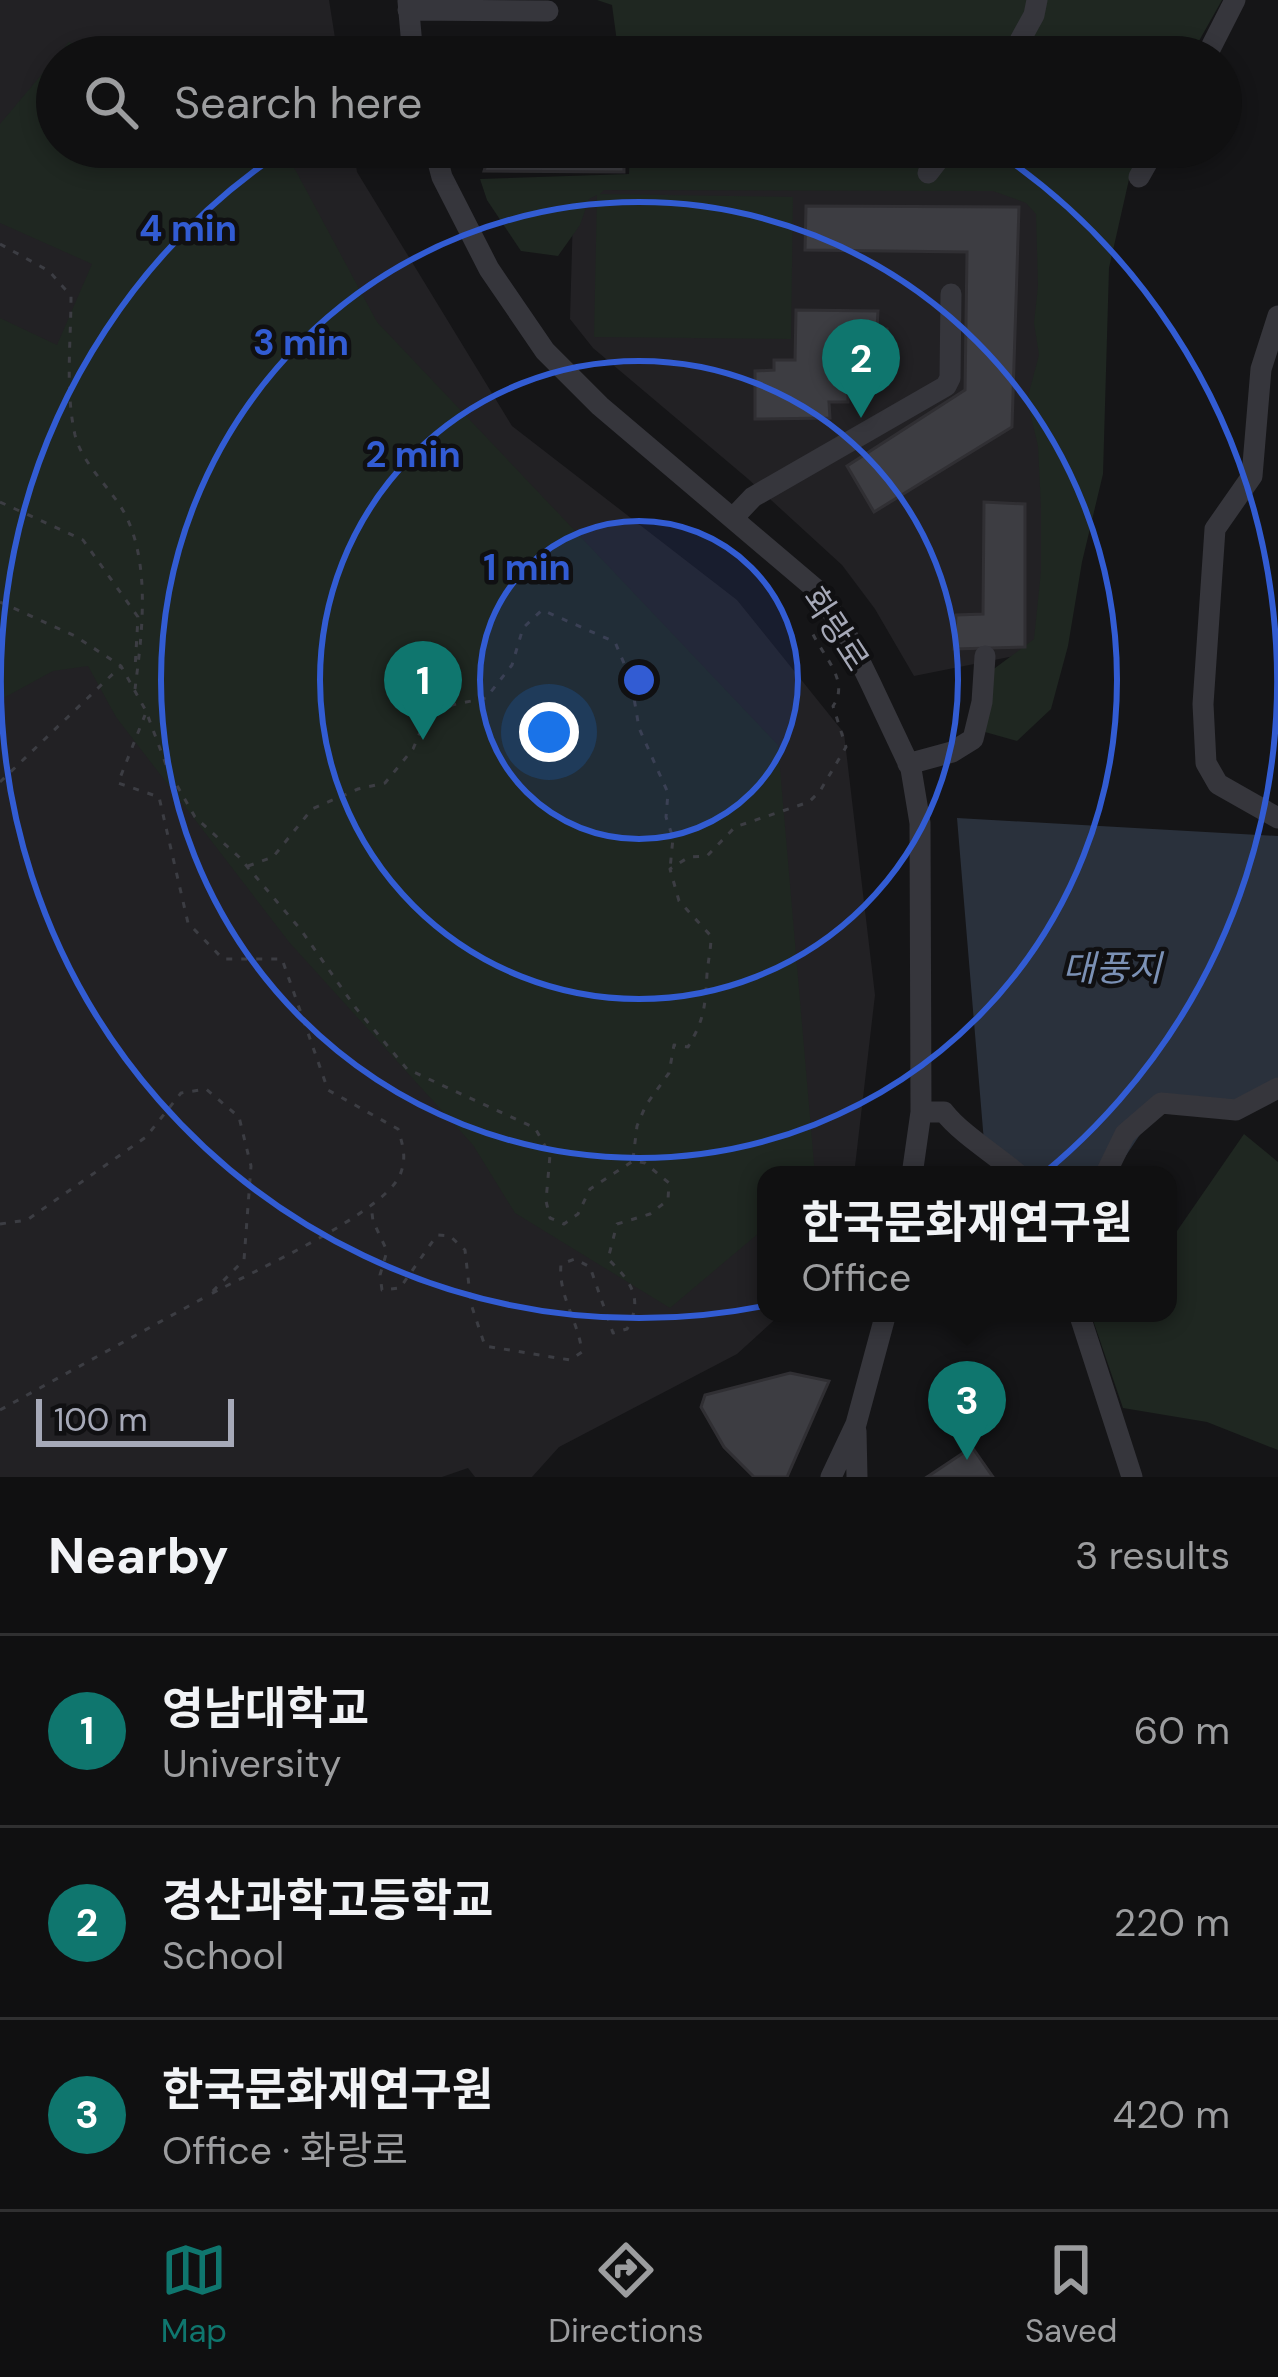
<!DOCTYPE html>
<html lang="en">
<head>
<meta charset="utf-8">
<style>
  :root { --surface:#101011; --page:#19191a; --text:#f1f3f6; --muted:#9c9d9f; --line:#303031; --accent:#0f766e }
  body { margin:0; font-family:"DM Sans","Noto Sans KR",sans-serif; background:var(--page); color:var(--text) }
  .scale { position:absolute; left:36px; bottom:30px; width:198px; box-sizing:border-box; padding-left:12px; border:6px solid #a6a9b8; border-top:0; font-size:33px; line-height:42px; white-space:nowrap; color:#a6a9b8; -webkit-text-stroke:9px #101012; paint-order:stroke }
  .you { position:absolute; left:549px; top:732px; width:42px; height:42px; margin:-30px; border:9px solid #fff; border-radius:50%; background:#1a73e8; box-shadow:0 0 0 18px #1a73e833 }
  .badge { display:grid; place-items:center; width:78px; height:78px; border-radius:50%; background:var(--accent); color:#fff; font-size:39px; font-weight:700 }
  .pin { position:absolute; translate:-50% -99px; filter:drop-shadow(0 3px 6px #0008) }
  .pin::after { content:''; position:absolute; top:63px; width:42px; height:36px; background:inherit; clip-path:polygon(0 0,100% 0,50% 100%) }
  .popup { position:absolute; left:757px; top:1166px; width:420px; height:156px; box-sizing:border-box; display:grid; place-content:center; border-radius:24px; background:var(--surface); filter:drop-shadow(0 3px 9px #0005); font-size:39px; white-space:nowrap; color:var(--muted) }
  .popup b { font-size:45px; color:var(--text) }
  .popup::after { content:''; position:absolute; left:50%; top:100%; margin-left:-24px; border:24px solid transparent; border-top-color:var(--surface) }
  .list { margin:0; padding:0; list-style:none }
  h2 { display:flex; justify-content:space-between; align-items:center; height:156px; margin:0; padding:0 48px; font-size:51px }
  h2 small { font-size:39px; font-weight:400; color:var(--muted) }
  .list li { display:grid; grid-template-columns:78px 1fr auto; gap:36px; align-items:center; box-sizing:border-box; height:192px; padding:0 48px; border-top:3px solid var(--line) }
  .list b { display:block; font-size:45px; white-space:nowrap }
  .list p { margin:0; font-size:39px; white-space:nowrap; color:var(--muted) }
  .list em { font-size:39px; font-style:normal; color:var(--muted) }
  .icon { flex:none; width:66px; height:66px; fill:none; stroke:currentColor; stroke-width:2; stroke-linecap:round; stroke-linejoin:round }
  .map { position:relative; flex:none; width:1278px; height:1477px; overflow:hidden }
  .search { position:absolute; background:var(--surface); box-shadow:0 6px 18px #0003; left:36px; right:36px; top:36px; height:132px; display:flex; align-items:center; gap:30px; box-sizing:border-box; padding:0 42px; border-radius:66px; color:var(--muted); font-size:45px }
  .sheet { height:732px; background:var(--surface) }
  nav { display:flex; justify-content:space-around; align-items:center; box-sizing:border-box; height:168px; border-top:3px solid var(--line); background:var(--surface); font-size:33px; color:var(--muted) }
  nav a { display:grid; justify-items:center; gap:6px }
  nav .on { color:var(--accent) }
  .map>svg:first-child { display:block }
  .built { fill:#222124 }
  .green { fill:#1f2721 }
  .water { fill:#2a313c }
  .building { fill:#3d3d42; stroke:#302f33; stroke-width:3 }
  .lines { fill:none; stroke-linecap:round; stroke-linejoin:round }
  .path { stroke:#3c3d43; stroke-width:3; stroke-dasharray:6 9; stroke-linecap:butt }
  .minor { stroke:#36363c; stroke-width:21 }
  .ring { fill:none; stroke:#325cd3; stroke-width:6 }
  .labels { text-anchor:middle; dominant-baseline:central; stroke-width:9; stroke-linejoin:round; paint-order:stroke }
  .street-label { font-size:33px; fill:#a6a9b8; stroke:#101012 }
  .water-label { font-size:36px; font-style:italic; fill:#7b91b5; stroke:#101012 }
  .centre { fill:#325cd3; stroke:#101012; stroke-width:6 }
  .ring-label { font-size:36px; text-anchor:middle; font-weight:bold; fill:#325cd3; stroke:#101012; stroke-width:9; stroke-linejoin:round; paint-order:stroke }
</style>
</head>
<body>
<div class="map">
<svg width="1278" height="1477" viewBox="0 0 1278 1477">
  <rect width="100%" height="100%" fill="#151517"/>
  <!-- built -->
  <path class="built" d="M0,0h329l9,57h-281v90h296l4,25 155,254 225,174 107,133 31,262 -21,180h-88v138h16l-45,41 -178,93 -27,30h-57l-7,-9 -26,9h-442z
    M593,182l458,5 -7,463 -130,26 -39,-67 -33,-44 -95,-87 -154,-130 -23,-29 3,-106z"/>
  <!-- green -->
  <path class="green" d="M597,0h625l-32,57h-571l-7,-52z
    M69,42l31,15h-43v90h226l94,175 401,423 37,430h-49v52l-96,81 -155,-95 -42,-68 -184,-203 -173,-225 -28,-51 -35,5 -53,29v-382l57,27 35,-81 -92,-41v-99z
    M630,147h514l-14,28 -21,93 -6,206 -21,88 -14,84 -17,63 -34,32 -32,-9 6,-61 43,-32 7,-68v-63l-3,-62 -11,-46 12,-45 -5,-32 4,-37 -2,-72 -10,-11 -33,-12 -389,-1 -4,4 193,3 -2,142 -197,-2 3,-142 -8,4 -9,26 -22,31 -37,-5 -34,-51 -7,-21 149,-5z
    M1244,1134l34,28v288l-71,-28 -84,-14 -29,-85 1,-10h73v-69z"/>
  <!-- water -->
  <path class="water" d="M957,818l321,18v252l-42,22 -75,-7 -48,72h-97l-31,-21z"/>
  <!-- building -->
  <path class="building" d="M484,38h130v19h-124z
    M491,147h133v25l-140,-1z
    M806,206l213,1 -7,220 -138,85 -27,-46 118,-76 2,-138 -162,-2z
    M796,310l82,1 -1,18h10v43l-39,-1v31h-19l1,16 -75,1v-48l19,-1v-10h21z
    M984,502l41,2v143l-71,2 2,-34 27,-1z
    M790,1373l39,8 -42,96h-33l-30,-30 -23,-40 4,-12z
    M972,1447l21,30h-66z"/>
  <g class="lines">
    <!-- path -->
    <path class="path" d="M0,244l49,27 22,25c0,46 -6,94 4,139 7,29 36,53 50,79 26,51 17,120 10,175
      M0,502l83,38 55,77 -3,52
      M0,602l75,34 46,30 25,45 22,59 27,47 44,40 62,73 54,77 52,62 128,59 15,27 -4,46 4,17 14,6 14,-10 12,-25 43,-28 12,2 24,20 -1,17 -18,14 -33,10 -9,35c23,22 36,40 19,70l-14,4 -23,-66 -15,-8 -14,5c-3,32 17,56 21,88l-12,8 -85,-14 -14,-42 -6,-54 -15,-14 -13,-1 -37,53 -18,2 -2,-15 7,-24 -14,-30 -2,-16
      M0,782l120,-115
      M248,866l25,-9 39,-48 46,-20 27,-6 28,-34 11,-26 28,-18 34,-7 26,-33 11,-37 19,-18 73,32 16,38 8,48 29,65 -2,24 7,21 -3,31
      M633,1159l4,-33 9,-21 23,-32 5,-28 14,2c17,-29 17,-41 19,-73 1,-13 4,-24 4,-38l-32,-35 -9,-32 19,-12 18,-1 28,-29 74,-25 11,-11 26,-44 -13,-41c19,-27 -15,-54 -23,-79
      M0,1224l27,-4 119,-83 35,-44 25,-4 33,28 12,49 -7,94 -35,35c42,-23 174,-81 191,-120 7,-17 3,-29 -2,-46l-70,-39 -46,-131h-59l-35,-36 -29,-126 -41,-14 27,-68
      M0,1410l207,-114"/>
    <!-- minor -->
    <path class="minor" d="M408,1l5,56
      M408,10l140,1
      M1011,57l23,-42 3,-15
      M1206,57l29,-57
      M434,147l8,30 47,92 56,82 55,55 218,185 29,44 23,47 41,87 9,54 1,289 -9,63
      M928,173l20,-26
      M1139,177l17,-30
      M1278,316l-17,53 -9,107 -37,53 -12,175 3,59 12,21 60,34
      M734,517l19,-20 193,-111 4,-8 1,-84
      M908,764l44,-12 21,-13 9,-37 3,-46
      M921,1112h23c16,21 53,44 75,63
      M1105,1175l20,-41 36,-31 75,7 42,-22
      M1079,1313l53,164
      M856,1431l1,46
      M831,1477l25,-53 30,-111"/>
  </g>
  <!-- distance rings -->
  <circle cx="639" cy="680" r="159" fill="#325cd3" fill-opacity=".12"/>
  <g class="ring">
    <circle cx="639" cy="680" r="159"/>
    <circle cx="639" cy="680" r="319"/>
    <circle cx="639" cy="680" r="478"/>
    <path d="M506 56A638 638 0 0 1 772 56M991 148A638 638 0 1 1 287 148"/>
  </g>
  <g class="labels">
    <!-- street labels -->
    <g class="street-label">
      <text transform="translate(836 629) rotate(57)">화랑로</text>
    </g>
    <!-- water labels -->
    <g class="water-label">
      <text x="1112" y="968">대풍지</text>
    </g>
  </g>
  <circle cx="639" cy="680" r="18" class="centre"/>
  <g class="ring-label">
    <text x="188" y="241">4 min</text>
    <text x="301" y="355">3 min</text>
    <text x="413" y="467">2 min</text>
    <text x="527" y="580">1 min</text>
  </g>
</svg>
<div class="scale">100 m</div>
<div class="you"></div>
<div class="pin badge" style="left:423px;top:740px">1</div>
<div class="pin badge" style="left:861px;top:418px">2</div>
<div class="pin badge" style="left:967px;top:1460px">3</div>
<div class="popup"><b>한국문화재연구원</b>Office</div>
<div class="search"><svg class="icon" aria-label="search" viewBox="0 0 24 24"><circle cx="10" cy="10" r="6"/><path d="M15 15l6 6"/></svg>Search here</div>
</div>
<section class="sheet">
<h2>Nearby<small>3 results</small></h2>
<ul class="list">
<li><span class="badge">1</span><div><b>영남대학교</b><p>University</p></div><em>60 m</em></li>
<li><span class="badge">2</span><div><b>경산과학고등학교</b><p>School</p></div><em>220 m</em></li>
<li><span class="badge">3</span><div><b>한국문화재연구원</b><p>Office · 화랑로</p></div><em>420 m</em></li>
</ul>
</section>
<nav>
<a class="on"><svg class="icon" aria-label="map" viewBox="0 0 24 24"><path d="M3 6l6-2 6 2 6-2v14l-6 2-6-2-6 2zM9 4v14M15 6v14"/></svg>Map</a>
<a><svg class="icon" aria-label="directions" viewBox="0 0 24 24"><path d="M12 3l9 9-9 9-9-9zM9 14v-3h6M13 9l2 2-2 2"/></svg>Directions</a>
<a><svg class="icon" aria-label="saved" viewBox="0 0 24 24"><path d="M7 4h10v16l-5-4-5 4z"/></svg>Saved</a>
</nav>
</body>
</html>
